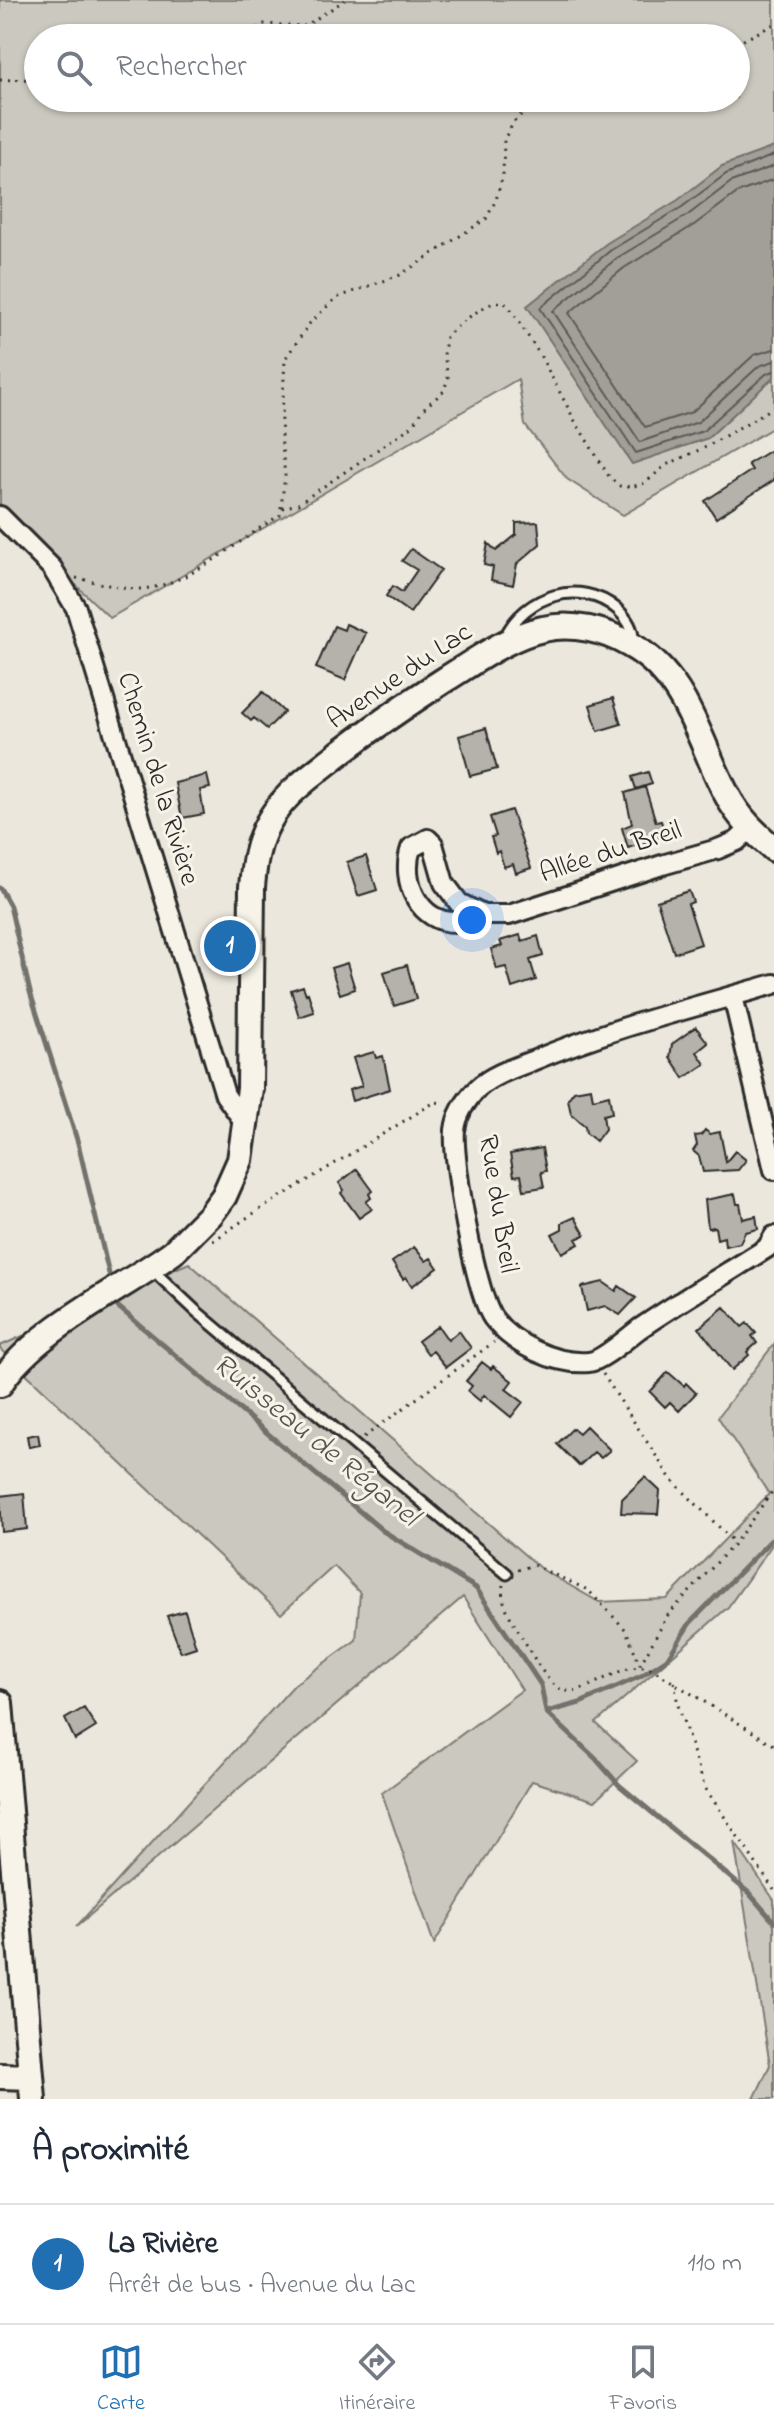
<!DOCTYPE html>
<html lang="fr">
<head>
<meta charset="utf-8">
<style>
  :root { --surface:#fff; --page:#f2f2f3; --text:#1f2937; --muted:#747a83; --line:#e0e1e3; --accent:#1f6fb2 }
  body { margin:0; font-family:"Indie Flower",sans-serif; background:var(--page); color:var(--text) }
  .you { position:absolute; left:472px; top:920px; width:28px; height:28px; margin:-20px; border:6px solid #fff; border-radius:50%; background:#1a73e8; box-shadow:0 0 0 12px #1a73e833 }
  .badge { display:grid; place-items:center; width:52px; height:52px; border-radius:50%; background:var(--accent); color:#fff; font-size:26px; font-weight:700 }
  .pin { position:absolute; translate:-50% -50%; border:4px solid #fff; box-shadow:0 2px 8px #0006 }
  .list { margin:0; padding:0; list-style:none }
  h2 { display:flex; justify-content:space-between; align-items:center; height:104px; margin:0; padding:0 32px; font-size:34px }
  h2 small { font-size:26px; font-weight:400; color:var(--muted) }
  .list li { display:grid; grid-template-columns:52px 1fr auto; gap:24px; align-items:center; box-sizing:border-box; height:120px; padding:0 32px; border-top:2px solid var(--line) }
  .list b { display:block; font-size:30px; white-space:nowrap }
  .list p { margin:0; font-size:26px; white-space:nowrap; color:var(--muted) }
  .list em { font-size:26px; font-style:normal; color:var(--muted) }
  .icon { flex:none; width:44px; height:44px; fill:none; stroke:currentColor; stroke-width:2; stroke-linecap:round; stroke-linejoin:round }
  .map { position:relative; flex:none; width:774px; height:2099px; overflow:hidden }
  .search { position:absolute; background:var(--surface); box-shadow:0 2px 6px #0004; left:24px; right:24px; top:24px; height:88px; display:flex; align-items:center; gap:20px; box-sizing:border-box; padding:0 28px; border-radius:44px; color:var(--muted); font-size:30px }
  .sheet { height:224px; background:var(--surface) }
  nav { display:flex; justify-content:space-around; align-items:center; box-sizing:border-box; height:112px; border-top:2px solid var(--line); background:var(--surface); font-size:22px; color:var(--muted) }
  nav a { display:grid; justify-items:center; gap:4px }
  nav .on { color:var(--accent) }
  .map>svg:first-child { display:block }
  .green { fill:#cbc8bf; stroke:#7b7a75; stroke-width:2; fill-rule:evenodd }
  .water { fill:#a29f98; stroke:#72716c; stroke-width:2 }
  .lines { fill:none; stroke-linecap:round; stroke-linejoin:round }
  .shore { stroke:#5b5957; stroke-width:2 }
  .stream { stroke:#72716c; stroke-width:5 }
  .building { fill:#b5b2ab; stroke:#2b2b2b; stroke-width:2 }
  .lane-casing { stroke:#2b2b2b; stroke-width:15 }
  .street-casing { stroke:#2b2b2b; stroke-width:24 }
  .secondary-casing { stroke:#2b2b2b; stroke-width:30 }
  .path { stroke:#2b2b2b; stroke-width:3; stroke-dasharray:2 6; stroke-linecap:butt }
  .lane { stroke:#f7f3e8; stroke-width:9 }
  .street { stroke:#f7f3e8; stroke-width:18 }
  .secondary { stroke:#f7f3e8; stroke-width:24 }
  .labels { text-anchor:middle; dominant-baseline:central; stroke-width:6; stroke-linejoin:round; paint-order:stroke }
  .street-label { font-size:28px; fill:#2b2b2b; stroke:#f7f3e8 }
  .water-label { font-size:30px; font-style:italic; fill:#555451; stroke:#f7f3e8 }
</style>
</head>
<body>
<div class="map">
<svg width="774" height="2099" viewBox="0 0 774 2099">
  <rect width="100%" height="100%" fill="#ebe7dd"/>
  <filter id="ink" filterUnits="userSpaceOnUse"><feTurbulence type="fractalNoise" baseFrequency=".0125" numOctaves="2"/><feDisplacementMap in="SourceGraphic" scale="16" xChannelSelector="R" yChannelSelector="G"/><feConvolveMatrix kernelMatrix="1 2 1 2 8 2 1 2 1" color-interpolation-filters="sRGB"/></filter>
  <g filter="url(#ink)">
    <!-- green -->
    <path class="green" d="M0,0h774v427l-151,88 -56,-36 -42,-54 -7,-46 -408,239 -110,-106zM38,38h698v60h-698z
      M189,1263l352,306 58,33 68,-3 102,-105 -51,-77 56,-73v198l-46,65 -132,116 41,38 -42,40 -63,-20 -98,163 -52,-151 140,-103 -59,-93 -387,330 219,-243 61,-44 4,-47 -26,-27 -53,48 -281,-265v-3z
      M734,1841l40,59v199h-20l16,-34z"/>
    <!-- water -->
    <path class="water" d="M774,147v230l-66,61 -76,26 -105,-158 80,-63 71,-43 44,-34z"/>
    <g class="lines">
      <!-- shore -->
      <path class="shore" d="M774,155l-48,19 -44,33 -71,43 -71,58 96,145 67,-22 63,-57 8,-3
        M774,166l-43,16 -43,33 -71,43 -64,53 87,131 58,-20 61,-56 15,-5
        M774,179l-37,14 -43,32 -70,43 -55,45 76,114 47,-15 62,-57 20,-6"/>
      <!-- stream -->
      <path class="stream" d="M0,888l10,18 20,86 48,151 33,139
        M115,1300l1,5 267,226 93,57 65,97 5,27 50,47 23,26 130,108 25,29
        M547,1712l33,-9 61,-27 26,-17 23,-36 84,-86"/>
    </g>
    <!-- building -->
    <path class="building" d="M769,451l5,6v23l-58,38 -11,-17 47,-31 -4,-6z
      M538,522l2,22 -23,20 -4,21 -22,-5 2,-13 -9,-2 4,-22 8,8 20,-16v-12z
      M411,549l30,21 -31,43 -24,-17 7,-10 9,6 15,-22 -15,-9z
      M346,624l20,9 -21,47 -29,-12 18,-42 10,4z
      M263,692l21,20 -17,17 -13,-11 -3,3 -9,-8z
      M613,698l8,26 -23,7 -8,-26z
      M486,728l11,41 -27,7 -11,-40z
      M648,772l4,12 -16,5 -4,-12z
      M207,775l3,13 -10,2 4,24 -22,4 -7,-35z
      M645,787l11,35 5,-1 5,15 -38,12 -6,-20 10,-4 -7,-31z
      M511,810l20,58 -15,5 -3,-9 -9,3 -5,-16 -3,2 -5,-16 5,-1 -6,-19z
      M366,856l11,34 -19,6 -11,-34z
      M689,891l4,11 -5,2 13,40 -27,9 -17,-52z
      M520,935l2,6 16,-5 5,20 -13,4 6,20 -24,8 -6,-21 -9,2 -6,-20 11,-3 -2,-5z
      M347,963l8,26 -15,5 -9,-26z
      M407,965l9,34 -22,7 -10,-34z
      M303,986l3,8 2,-1 6,19 -15,5 -8,-27z
      M696,1027l12,16 -11,9 8,12 -21,14 -14,-21 2,-13z
      M374,1052l2,6 7,-2 7,33 -38,12 -3,-11 13,-4 -9,-28z
      M591,1088l2,11 16,-4 3,18 -9,2 2,14 -9,12 -10,-8 -1,-7 -14,-12 -3,-15 6,-8z
      M705,1130l5,4 10,-2 6,30 9,-11 11,9 -8,10 -35,2 -4,-16 -6,-5 4,-6 -2,-9 6,-1z
      M542,1148l4,23 -5,1 3,15 -20,3 -3,-15 -7,1 -4,-22z
      M357,1169l16,22 -4,3 2,4 -5,4 6,7 -13,9 -18,-25 3,-3 -5,-7z
      M735,1194l2,10h3l3,15 13,-3 2,13 -13,3 -5,11 -15,3 -1,-9 -7,2 -2,-12 -7,1 -3,-28z
      M575,1217l10,18 -9,4 3,5 -17,9 -10,-19 10,-5v-6z
      M414,1247l12,14 5,-3 7,10 -26,18 -6,-9 -3,2 -11,-17z
      M603,1282l13,9 3,-5 17,12 -16,17 -15,-9 -18,5 -5,-24z
      M724,1307l18,20 5,-4 9,10 -4,3 5,7 -10,9 2,3 -17,15 -33,-42z
      M438,1326l10,14 11,-9 12,17 -25,19 -13,-16 -5,3 -10,-13z
      M482,1362l9,7 2,-3 19,15 -6,8 17,13 -12,15 -27,-22 -4,6 -12,-10 4,-5 -6,-5z
      M668,1372l16,14 2,-3 10,10 -17,18 -9,-9 -5,5 -15,-15z
      M586,1426l24,24 -9,8 -7,-6 -15,14 -22,-22 16,-16 6,5z
      M38,1434l2,11 -11,2 -2,-11z
      M645,1477l15,14 -2,23 -37,-1 1,-14z
      M24,1493l3,36 -25,3 -2,-36z
      M185,1611l11,36 -15,5 -14,-36z
      M84,1708l12,19 -21,13 -10,-21z"/>
    <g class="lines">
      <defs>
        <path id="lane" d="M505,637c20,-42 75,-59 112,-28 10,9 17,20 16,33
          M153,1267l7,10 36,34 311,263"/>
        <path id="street" d="M0,516l52,52 24,40 149,487 15,21 7,3
          M483,915c-8,2 -17,7 -25,7 -39,2 -58,-41 -47,-74l17,-9 5,5 11,39 15,20 24,12h26l153,-50 56,-16 19,-8 13,-12
          M774,984c-82,24 -164,44 -242,77 -18,7 -40,14 -54,27 -12,12 -21,25 -23,42 -3,31 21,164 38,188 20,27 63,47 96,44 13,-1 38,-24 50,-33 41,-28 85,-54 128,-81l7,-12
          M733,996l41,174"/>
        <path id="secondary" d="M0,1384c34,-54 121,-94 173,-132l38,-38 13,-18 16,-36 10,-71 2,-202c2,-23 5,-44 16,-64 6,-11 14,-21 22,-29 13,-13 28,-24 42,-35 37,-29 75,-55 114,-80 29,-18 63,-43 97,-50 29,-7 62,1 87,16 57,31 69,98 97,150 12,23 28,38 47,54
          M0,1703l33,396
          M0,2076l31,1"/>
      </defs>
      <!-- lane casing -->
      <use href="#lane" class="lane-casing"/>
      <!-- street casing -->
      <use href="#street" class="street-casing"/>
      <!-- secondary casing -->
      <use href="#secondary" class="secondary-casing"/>
      <!-- path -->
      <path class="path" d="M244,38l19,-14 42,2 40,-26
        M736,44l38,-20
        M0,80l38,-1
        M282,508l16,-4 114,-78 11,-17 21,-18 4,-14 -4,-22 2,-18c11,-11 37,-33 52,-35 6,-1 8,2 12,6l30,47 35,66 35,57 10,8 11,1 14,-4 21,-18 42,-19 66,-39
        M76,578c21,4 39,10 61,11 49,0 103,-50 143,-74l5,-39 -4,-40 4,-77 25,-36 26,-25 64,-23 86,-56 10,-19 7,-25 1,-36 12,-20 12,-10 16,-5 77,1 18,-7
        M213,1241l38,-26 184,-113 10,1
        M603,1374l68,105 64,64
        M364,1437l130,-95
        M518,1570l15,-5 55,25 38,40 14,35
        M503,1585c-4,16 11,39 19,52 10,16 20,39 35,50 24,17 59,-27 93,-19l124,77
        M640,1665l28,-50 67,-72 39,-54
        M674,1682l4,23 27,83 69,102"/>
      <!-- lane -->
      <use href="#lane" class="lane"/>
      <!-- street -->
      <use href="#street" class="street"/>
      <!-- secondary -->
      <use href="#secondary" class="secondary"/>
    </g>
  </g>
  <g class="labels">
    <!-- street labels -->
    <g class="street-label">
      <text transform="translate(400 677) rotate(-34)">Avenue du Lac</text>
      <text transform="translate(157 779) rotate(73)">Chemin de la Rivière</text>
      <text transform="translate(611 853) rotate(-18)">Allée du Breil</text>
      <text transform="translate(497 1204) rotate(81)">Rue du Breil</text>
    </g>
    <!-- water labels -->
    <g class="water-label">
      <text transform="translate(315 1441) rotate(39)">Ruisseau de Réganel</text>
    </g>
  </g>
</svg>
<div class="you"></div>
<div class="pin badge" style="left:230px;top:946px">1</div>
<div class="search"><svg class="icon" aria-label="search" viewBox="0 0 24 24"><circle cx="10" cy="10" r="6"/><path d="M15 15l6 6"/></svg>Rechercher</div>
</div>
<section class="sheet">
<h2>À proximité<small></small></h2>
<ul class="list">
<li><span class="badge">1</span><div><b>La Rivière</b><p>Arrêt de bus · Avenue du Lac</p></div><em>110 m</em></li>
</ul>
</section>
<nav>
<a class="on"><svg class="icon" aria-label="map" viewBox="0 0 24 24"><path d="M3 6l6-2 6 2 6-2v14l-6 2-6-2-6 2zM9 4v14M15 6v14"/></svg>Carte</a>
<a><svg class="icon" aria-label="directions" viewBox="0 0 24 24"><path d="M12 3l9 9-9 9-9-9zM9 14v-3h6M13 9l2 2-2 2"/></svg>Itinéraire</a>
<a><svg class="icon" aria-label="saved" viewBox="0 0 24 24"><path d="M7 4h10v16l-5-4-5 4z"/></svg>Favoris</a>
</nav>
</body>
</html>
